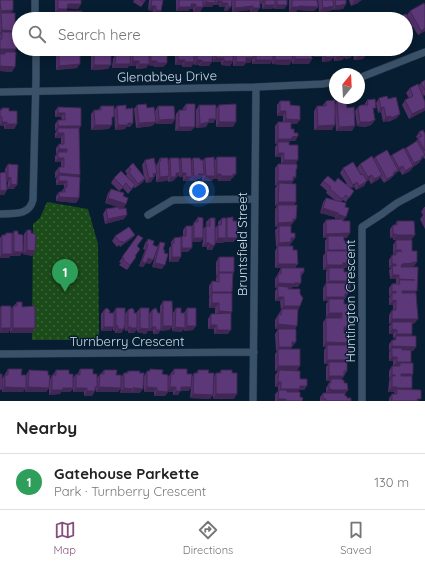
<!DOCTYPE html>
<html lang="en">
<head>
<meta charset="utf-8">
<style>
  :root { --surface:#fff; --page:#f2f2f2; --text:#222; --muted:#767676; --line:#e0e0e0; --accent:#844f7a }
  body { margin:0; font-family:Quicksand,sans-serif; background:var(--page); color:var(--text) }
  .compass { position:absolute; left:329px; top:68px; width:36px; height:36px; border-radius:50%; background:var(--surface); box-shadow:0 2px 10px #0003; rotate:18deg }
  .you { position:absolute; left:199px; top:191px; width:14px; height:14px; margin:-10px; border:3px solid #fff; border-radius:50%; background:#1a73e8; box-shadow:0 0 0 6px #1a73e833 }
  .badge { display:grid; place-items:center; width:26px; height:26px; border-radius:50%; background:var(--accent); color:#fff; font-size:13px; font-weight:700 }
  .pin { position:absolute; translate:-50% -33px; filter:drop-shadow(0 1px 2px #0008) }
  .pin::after { content:''; position:absolute; top:21px; width:14px; height:12px; background:inherit; clip-path:polygon(0 0,100% 0,50% 100%) }
  .list { margin:0; padding:0; list-style:none }
  h2 { display:flex; justify-content:space-between; align-items:center; height:52px; margin:0; padding:0 16px; font-size:17px }
  h2 small { font-size:13px; font-weight:400; color:var(--muted) }
  .list li { display:grid; grid-template-columns:26px 1fr auto; gap:12px; align-items:center; box-sizing:border-box; height:56px; padding:0 16px; border-top:1px solid var(--line) }
  .list b { display:block; font-size:15px; white-space:nowrap }
  .list p { margin:0; font-size:13px; white-space:nowrap; color:var(--muted) }
  .list em { font-size:13px; font-style:normal; color:var(--muted) }
  .icon { flex:none; width:22px; height:22px; fill:none; stroke:currentColor; stroke-width:2; stroke-linecap:round; stroke-linejoin:round }
  .map { position:relative; flex:none; width:425px; height:401px; overflow:hidden }
  .search { position:absolute; background:var(--surface); box-shadow:0 2px 10px #0003; left:12px; right:12px; top:12px; height:44px; display:flex; align-items:center; gap:10px; box-sizing:border-box; padding:0 14px; border-radius:22px; color:var(--muted); font-size:15px }
  .sheet { height:108px; background:var(--surface) }
  nav { display:flex; justify-content:space-around; align-items:center; box-sizing:border-box; height:56px; border-top:1px solid var(--line); background:var(--surface); font-size:11px; color:var(--muted) }
  nav a { display:grid; justify-items:center; gap:2px }
  nav .on { color:var(--accent) }
  .map>svg:first-child { display:block }
  .park { fill:url(#park-dots) }
  .lines { fill:none; stroke-linecap:round; stroke-linejoin:round }
  .minor-casing { stroke:#2d3546; stroke-width:8 }
  .minor { stroke:#3a5269; stroke-width:7 }
  .wall { fill:#503067 }
  .shaded-wall { fill:#412754 }
  .building { fill:#5d3878; stroke:#412754 }
  .labels { text-anchor:middle; dominant-baseline:central; stroke-width:3; stroke-linejoin:round; paint-order:stroke }
  .street-label { font-size:13px; fill:#cedcea; stroke:#071d31 }
</style>
</head>
<body>
<div class="map">
<svg width="425" height="401" viewBox="0 0 425 401">
  <defs>
    <pattern id="park-dots" width="8" height="8" patternUnits="userSpaceOnUse"><rect width="8" height="8" fill="#1c4b1a"/><path d="M2 2h.1M6 6h.1" fill="none" stroke="#3c643b" stroke-width="1.8" stroke-linecap="round"/></pattern>
  </defs>
  <rect width="100%" height="100%" fill="#071d31"/>
  <!-- park -->
  <path class="park" d="M47,202l41,7 10,35 1,96h-67l1,-116 7,-6z"/>
  <g class="lines">
    <defs>
      <path id="minor" d="M35,0v19
        M359,78l66,-26
        M0,92l256,-5 66,-3 13,-2
        M0,214c14,-1 29,2 33,-14l3,-122v-29
        M148,215l25,-15 81,-1
        M0,354l254,-2
        M253,401l3,-314
        M362,401v-174l20,-13 15,-11 28,-15"/>
    </defs>
    <!-- minor casing -->
    <use href="#minor" class="minor-casing"/>
    <!-- minor -->
    <use href="#minor" class="minor"/>
  </g>
  <!-- wall -->
  <path class="wall" d="M0,0l13,10 -2,3 3,19v20l-2,20 -12,-1z
    M55,0h26v4l-3,5 -11,-1 -1,3 15,8h-26v-4l2,-2h-2z
    M134,0h12l-5,7 -8,-5z
    M149,0h14l-5,16 -6,-1 1,-4 -5,-1z
    M176,0h27v7l-3,5h-7v-3h-3l-2,2h-12z
    M203,0h29l-4,11h-4l1,-4h-6v-2h-5v-2l-2,4h-9z
    M232,0h55v5l-3,4h-10v-2l-2,2h-10v-5h-2l-3,8h-7v-2l-18,2z
    M289,0h28l1,7 -4,4 -17,-1 -1,2h-7z
    M318,0h28v4l-3,5 -10,1v-1l-2,2 -12,1z
    M349,0h13l-2,1 -2,2 -7,3z
    M410,11l15,20 -7,4 -5,-8 -2,3 1,2 -3,3 1,2 -4,5v-23h-9l1,-2 9,-2z
    M56,49h21l-1,2h-2v1l3,16 -21,2v-13l2,-4h-2z
    M93,49h18l-3,20 -17,1v-17z
    M115,49h16v5l2,-3h3v-2h31v14l-4,4h-9v-1l-6,-1 -2,3 -10,1v-3h-6v-1l-3,3h-15l1,-9 2,-4z
    M172,49h41l-4,17h-10v-1h-5v-2l-3,4h-9v-2h-7v-10h-3z
    M213,49h99l-3,15h-17v-3l-3,4 -17,-1v-3l-2,3h-18v-5l-2,4h-4l-3,3h-10v-5l-3,5 -9,-1v-3h-8z
    M313,49h20l1,8 -4,4 -8,1v-5h-8z
    M335,49h35l-3,5h-1v1l-3,4 -9,1 -1,-6 -3,4 -5,1v-2l-3,3 -8,1 -1,-10z
    M378,49h10l-3,3 -4,2z
    M425,80v16l-1,-1 -1,1 2,6v8l-1,1 -15,8 -7,-14 3,-5 4,-2 -3,-5 4,-5 8,-2 3,-3z
    M379,98l9,1 9,19 -9,4v-1l-5,1 -2,-10 -3,1 -2,-10z
    M367,100l6,12 2,8 -4,5 -6,2 -8,-1 -2,-15 3,-4 6,-2z
    M280,101l10,4 7,19h-6v5l7,7 -3,5h-5l-1,2v2l7,19v13l-5,7 5,35 -6,7 1,7 4,5 -6,8 4,4 2,18 9,4 -3,4 -3,11h-6l-1,2h-3l12,17 -2,4 -1,16 -2,3 1,13 -6,7 10,30 7,7 -3,4h-5l-1,2 2,5 2,4h-27v-7l3,-3v-4h-3v-12l3,-4h-3v-17l2,-3h-1l-1,-17 3,-5h4h-7v-9l6,-10 -1,-9h-5v-10l2,-3h-2v-9l6,-11h-6v-17l2,-4h-1l-1,-17 3,-3h-3v-18l2,-3h-2v-18l2,-2h-2v-18l3,-4h3v-7h-6v-10l2,-3h-2v-18l3,-4h5v-6h-6v-11z
    M326,101l9,4 2,-4 10,7 5,23h-16l-1,-17 -3,16h-18v-19l3,-5h6v-1z
    M186,104l5,27h-16l1,-17 3,-4h4v-2z
    M137,105l10,3 8,13v-10l3,-5 17,13 -3,5h-16v-2l-4,4 -16,2 -2,-19z
    M199,105l17,4 3,-4 14,22h-17v-8l-3,4h-5l-2,4 -10,1v-18z
    M101,106l11,13 -3,10 -18,1v-16l3,-4h4z
    M117,106l9,3 7,14 -3,4h-4l-1,2 -10,1 -1,-20z
    M58,107l21,22 -1,47 1,22 -3,5 -20,-2v-5l3,-4h2l3,-4v-3h-8v-5l1,-2h-2v-6l4,-5h2v-5h-6v-6l2,-2h-1v-6l3,-4h2v-6h-6v-5l2,-2h-2v-7l3,-4h4l-1,-3h-6v-6z
    M2,108l7,3 8,13 -3,5h-10v-3h-4v-16z
    M419,132l6,2v24l-1,1 -1,-2 -4,6 -6,4 -3,4 -8,4 -2,-4 -3,1 -7,7 -6,4 -4,-6 -1,2 -8,5 -2,-4 -2,1 -3,5 -8,4 -2,-3 -3,1v7l-5,7 -3,-2 -2,2 4,5 -2,13 4,18h-3v3l7,9 -1,1 1,12 -3,5h-4v4l3,11 1,10 -3,6h-2l7,24 -6,9v1l6,10 -1,2 1,13 -3,5v8l-5,8v1l6,10 -3,4v2l6,5h-31v-4l3,-4h3v-5l4,-7h-4v-14l2,-3h-4v-14l2,-3h-3v-25l3,-4h13h-13v-14l2,-3h-5v-13l3,-5v-11l1,-2h-4v-14l2,-3v-12l2,-3h-4v-14l3,-4 11,-1h-2v-2l-15,-4 3,-11 3,-4 10,3 -10,-8 1,-2 -7,-6 3,-4 12,1 12,2 -7,-11 3,-5 18,7 -4,-7 3,-4 13,-5 2,-2h15l2,-2 12,-5 2,-2 9,-6 3,-3 -2,-2z
    M217,157l16,21h-1l-2,3h-12v-2h-4v-1l-2,3h-10v-5l-2,3h-3l-2,2h-5v-2l-2,2h-5v-4h-4v-2l-6,6 -5,1 -1,-3 -1,2 -10,1v-8l-5,8 -5,1 -1,-4 -3,4 -7,5 -1,-1 -6,7 -5,-6 -4,3 -8,-8 3,-5 12,-2 1,-2 -2,-3 4,-4 15,10 -2,-12 3,-5 11,6 4,-8 8,4 2,-4 9,3 2,-3 10,3 2,-3 10,2 2,-2 10,2z
    M8,164l6,25h-7l1,-7h-1v8l-3,5 1,-26z
    M111,189l12,7 3,8 -3,4 1,11 -19,5 -2,-10 3,-5 12,-2 -13,-4 3,-10z
    M424,207h1v22l-5,-10 3,-4 -2,-3z
    M198,217l5,12 3,-3v-4l4,-4 5,10 3,-3v-3l4,-4 4,1 1,-1 6,3 4,17 -4,4h-9v-1l-1,2h-8l-3,7h-5v-3h-5l1,-8 -3,3h-8l-4,10h-7l-3,10h-9v-14l2,-2v-4l3,-4h7l1,-2h1v-6l3,-4h6z
    M397,221l18,14 -4,5h-18v-2h-3v-9l3,-4h2z
    M27,230l4,3 4,18 -3,5 -9,-2 1,-20z
    M14,231l6,25h-9v-1l-2,3h-9v-20l2,-3h2l2,-2 6,1z
    M135,235l-4,4 -11,8 -1,-2 -2,2 -5,-6 3,-5z
    M138,235l-1,11 -2,10 1,1 -9,13 -8,-5 2,-2 -2,-1z
    M148,239l5,6 4,2 3,-5 3,8 -1,19 -10,-2 3,-10 -5,7 -4,-1 -3,4 -4,-1 6,-16 -2,-1 2,-6z
    M396,240l16,11 5,11 -3,4 -3,1 5,26 -1,30 -3,1v10l-1,2 5,11 -3,4h-2l-1,12 3,11 -1,2v12l-1,2 8,11h-30v-3l3,-4h2l1,-1h-1v-1h-6l1,-11 1,-2h-1v-8l3,-5h1v-5h-4v-9l1,-1h-1v-7l3,-4h2l1,-2h-2v-4h-4v-8l2,-2h-2v-9l3,-5h1v-5h-4v-7l1,-2h-1v-8l3,-4 4,-1v-4h-6l-1,-9 2,-2h-2v-8l3,-5h1l1,-1h-1v-9z
    M219,257l15,15 -1,2 -1,18v1l-1,20 -3,21h-14v-5h-6v-10l3,-5h4v-6h-6v-10l1,-1h-1v-11l3,-5h4v-3l1,-2h-1v-14z
    M163,301l9,19 1,-7 3,-5 5,5h3l3,-5 9,18 -3,4 -9,1v-2l-3,3 -9,-1v-4l-3,3 -9,1 -2,3h-5v-3h-5v-2l-2,5 -9,-2v-3l-3,4h-6v-2h-3v-4l-1,2 -3,4h-6v-2h-2v-3l-2,3h-10v-17l3,-4 5,3h4l3,-5 9,6 3,-4 6,3h2l4,-5 9,6 3,-4 6,3h2v-7z
    M17,302l5,5 13,21 -3,5h-22v-3l-2,3h-8v-25l1,-2 10,3z
    M8,369l13,6h5l3,-5 19,5 2,4 6,-9 13,4 4,4 3,-4 1,1 3,-6 13,5 4,4 7,-8 12,5 5,2 3,-4h2l2,-2 12,22h-8l-1,-1 -1,1h-10l1,-5 -3,4h-22v-4l-1,2v1l-3,5h-8v-4h-11v-3l-3,3h-9l-1,2 -11,1v-7l-3,4h-21v-4l-2,4h-21v-13z
    M150,369l18,8 6,-8 18,8 2,-4h2l2,-3 10,3 6,3 2,-3h3l2,-3 13,29h-21v-4l-3,4 -20,-1 1,-10 -3,3h-8l-2,4h-5v-3h-5l-3,4h-11v-4h-10v-16l3,-5h2z"/>
  <!-- shaded-wall -->
  <path class="shaded-wall" d="M263,0h2l-3,4h-2z
    M358,0h4l-2,1 -2,2 -7,3 3,-4z
    M218,1h4l-3,4h-5z
    M206,2l9,1 -3,4h-9z
    M222,3h6l-3,4h-6z
    M68,4h13l-3,5 -14,-1z
    M191,4h5l-3,5h-3l-2,2h-12l3,-4z
    M346,4l-3,5 -10,1 3,-4z
    M265,5h10l-3,4h-10z
    M277,5h10l-3,4h-10z
    M151,6h5l-3,5 -5,-1z
    M253,6l-3,4 -18,2 3,-4z
    M299,6l19,1 -4,4 -17,-1 -1,2h-7l3,-5z
    M334,6l-3,5 -12,1 4,-4z
    M196,7h7l-3,5h-7z
    M228,7h3l-3,4h-4z
    M253,8h7l-3,4h-7z
    M58,9h9l-3,4 -6,-2 -1,2h-2z
    M13,10l-3,5 -9,-2 -1,1 1,-3z
    M156,10l5,1 -3,5 -6,-1z
    M425,28v3l-7,4 3,-4z
    M2,30l13,1 -3,4 -10,-3 -2,3v-2z
    M410,37l-3,4 -1,1v-3z
    M0,49h16l-3,5 -8,-2 -1,2h-4z
    M59,49h18l-1,2h-2l-2,3 -13,-2 -1,1h-2z
    M370,49l-3,5h-5l3,-4z
    M386,49h2l-3,3 -4,2 3,-4z
    M175,50h3l-3,5h-3z
    M325,52l-3,5h-8l4,-4z
    M345,53h3l-6,7 -8,1 3,-4z
    M348,54h6l-4,4 -5,1z
    M366,55l-3,4 -9,1 4,-4z
    M334,57l-4,4 -8,1 3,-4z
    M216,58h8l-3,4h-8z
    M246,58h7l-3,5h-4l-3,3h-10l3,-4z
    M295,59h17l-3,5h-17z
    M178,60h7l-3,5h-7z
    M197,60h5l-3,5h-5z
    M256,60h17l-3,4h-18z
    M275,60h17l-3,5 -17,-1z
    M133,61h6l-3,5h-6z
    M151,61h6l-3,5 -6,-1 -2,3 -10,1 3,-5h10z
    M224,61h9l-3,5 -9,-1z
    M185,62h9l-3,5h-9z
    M202,62h10l-3,4h-10z
    M157,63h10l-4,4h-9z
    M80,64l-3,4 -21,2 3,-4z
    M115,64h15l-3,4h-15z
    M94,65h17l-3,4 -17,1z
    M0,66l15,1 -3,5 -12,-1z
    M384,107l-3,5 -3,1 3,-5z
    M425,108v2l-1,1 -15,8 3,-5z
    M280,111h6l-3,5h-6z
    M58,113h7l-4,4h-6z
    M400,114l-3,4 -9,4 3,-4z
    M391,116l-3,5 -5,1 3,-5z
    M175,119l-3,5h-16l3,-4z
    M209,119h7l-3,4h-5l-2,4 -10,1 4,-4z
    M286,119l14,1 -3,4h-14z
    M375,120l-4,5 -6,2 -8,-1 3,-4z
    M2,122h5l-3,4h-4v-1z
    M156,122l-4,4 -16,2 3,-5z
    M219,122h17l-3,5h-17z
    M128,123h5l-3,4h-4l-1,2 -10,1 3,-5z
    M7,124h10l-3,5h-10z
    M95,125h17l-3,4 -18,1z
    M335,125l-3,5h-18l4,-4z
    M58,126h23l-3,5 -20,-3 -1,3h-2z
    M355,126l-3,5h-16l3,-4z
    M179,127h16l-4,4h-16z
    M58,133h6l-3,5h-6z
    M298,136l-3,5h-5l-1,3 -11,-2 -1,2h-2l3,-5 14,-2z
    M59,149h8l-3,5 -6,-2 -1,2h-1z
    M278,153h6l-3,4h-6z
    M58,158h6l-3,4h-6z
    M422,159l-3,4 -6,4 -3,4 -8,4 3,-4 6,-4 3,-4z
    M284,160h14l-3,5h-14z
    M403,166l-3,5 -3,1 -7,7 -6,4 3,-4 6,-6 4,-2 2,-3z
    M59,173l21,2 -4,4 -17,-4 -2,3h-2z
    M157,173l-6,9 -5,1 7,-9z
    M176,173h4l-7,8 -5,1 3,-5z
    M182,173h4l-3,4h-4z
    M198,174h6l-4,5h-3l-2,2h-5l4,-5z
    M217,174h4l-3,5h-4z
    M233,174h3l-3,4h-1l-2,3h-12l3,-5z
    M372,175l-3,5 -4,2 3,-5z
    M382,175l-3,4 -8,5 3,-5z
    M169,176l-3,5 -10,1 4,-5z
    M206,176h9l-3,5h-10z
    M8,177l3,1 -3,4h-3z
    M186,177h6l-4,4h-5z
    M293,177h3l-6,9 -11,-3 -2,3h-2l3,-5z
    M145,178l-3,5 -7,5 3,-4z
    M59,181h8l-3,4h-8z
    M367,181l-3,5 -8,4 3,-4z
    M357,182l-3,5 -4,2 3,-4z
    M11,184l6,1 -3,4h-7z
    M7,190l-3,5h-4v-4z
    M59,197l20,1 -3,5 -20,-2z
    M108,198l18,6 -3,5 -18,-6z
    M278,202h18l-3,5 -15,-2 -1,1h-2z
    M323,208l15,5 -3,4 -15,-4z
    M338,214l8,3 -3,4 -8,-2z
    M127,215l-3,4 -19,5 3,-5z
    M293,219h3l-6,8 -11,-1 -1,1h-3l3,-4z
    M350,233l-3,5h-19v-2l-1,2h-4l3,-4z
    M393,234h3l-3,4h-3z
    M135,235l-4,4 -11,8 3,-4z
    M396,235h19l-4,5h-18z
    M194,238h9l-3,4h-9z
    M218,238h8l-3,5h-8z
    M227,238h10l-4,4h-9z
    M291,238h4l-7,9 -10,-1 -1,1h-1l3,-4z
    M206,243h4l-3,4h-5z
    M210,245h5l-3,5h-5z
    M182,248h10l-4,4h-10z
    M27,250l8,1 -3,5 -9,-2z
    M328,250h23l-3,5 -22,-2z
    M396,250h5l-3,4 -2,-2 -2,2h-1z
    M14,252h9l-3,4h-9z
    M2,254h10l-3,4h-9v-1z
    M172,257h9l-3,5h-9z
    M148,258l5,2 -3,4 -5,-2z
    M142,261l4,2 -3,4 -4,-1z
    M413,262h4l-3,4h-3l-1,2h-12l4,-4z
    M155,263l10,2 -3,4 -10,-2z
    M343,263h8l-3,5h-19l-2,2h-4l4,-5z
    M278,264h20l-3,4h-20z
    M392,264h4l-3,4 -1,-2 -1,2h-2z
    M219,272h15l-3,5 -12,-4 -2,3h-1z
    M393,275h6l-3,4h-6z
    M347,279h3l-3,4 -21,3 3,-5z
    M278,283h23l-3,4h-6l-1,2 -13,-1v-2l-1,2h-2z
    M348,290h2l-5,9h-1l-2,2 -13,-2 -1,2h-5l3,-4z
    M396,291l-4,5v-3l-2,3h-1l3,-4z
    M402,291h15l-3,5h-16z
    M212,292h20l-3,5 -17,-4 -2,4h-1z
    M278,297h6l-4,4h-5z
    M396,300l-3,5h-4l3,-4z
    M212,303h7l-4,5h-6z
    M284,306h16l-3,5 -15,-2 -2,1z
    M219,311l13,1 -3,4h-14z
    M329,313h13l-3,5h-13z
    M392,319h26l-3,4 -23,1v-2l-1,2h-2z
    M347,323h3l-6,9h-3z
    M278,324l19,2 -3,4 -19,-1z
    M211,325h6l-3,4h-6z
    M116,326h2l-3,5h-2z
    M124,326h1l-2,3h1l-3,4h-6l3,-4z
    M163,326h10l-4,4 -9,1 -2,3h-5l3,-4h5z
    M187,326h9l-3,4 -9,1z
    M104,327h10l-3,4h-10z
    M128,327h3l-3,4h-3z
    M152,327h4l-3,4h-5z
    M175,327l10,1 -4,4 -9,-1z
    M1,328h10l-3,5h-8v-3z
    M13,328h22l-3,5h-22z
    M131,328h6l-3,5h-6z
    M140,328l9,1 -3,5 -9,-2z
    M392,329l5,1 -4,4h-4z
    M217,330h14l-3,4h-14z
    M397,334h15l-3,4 -13,-2 -1,2h-2z
    M292,342h4l-3,4h-4z
    M326,342l24,1 -3,5 -20,-3 -1,2h-3z
    M392,346l24,1 -3,4h-21v-3l-2,3h-1z
    M279,347h13l-3,4 -11,-2 -1,2h-1z
    M392,357h5l-4,4h-4z
    M350,358l-3,5 -18,-1 -1,2h-4l3,-4z
    M397,362h14l-3,4 -8,-3 -2,3h-5z
    M278,366h22l-3,5h-22z
    M401,374h12l-3,5h-12z
    M392,375h3l-3,4v-3l-2,3h-1z
    M329,376h15l-3,4 -10,-1 -1,2h-4z
    M278,382h3l-3,5h-3z
    M300,386h7l-3,4h-5l-2,4 -19,-2 3,-3z
    M5,387l21,1 -3,4h-21z
    M28,387l21,1 -3,4h-21z
    M95,387h2l-5,9h-8l3,-5z
    M99,387l22,1 -3,4h-22z
    M147,387l10,1 -3,4h-10z
    M170,387h6l-3,5h-6z
    M181,387h10l-3,4h-8l-2,4h-5l3,-4z
    M392,387h5l-3,5h-6z
    M63,388h10l-3,4h-9l-1,2 -11,1 3,-5z
    M76,388h11l-3,4h-11z
    M124,388l9,1 -3,4h-10z
    M135,388l8,1 -3,4h-8z
    M397,388h15l-3,5 -12,-4 -2,4h-1z
    M329,389h2l-3,4h-2z
    M331,390h17l-4,4 -16,1z
    M157,391l11,1 -3,4h-11z
    M193,394l20,1 -3,4 -20,-1z
    M216,394h21l-3,5h-21z
    M278,399h8l-1,2h-8z"/>
  <!-- building -->
  <path class="building" d="M0,0h13v10l-12,1z
    M58,0h23v4h-13l-1,5h-9z
    M140,0h5l-1,2z
    M152,0h11l-2,11 -5,-1v-4h-5z
    M179,0h24v7h-7v-3h-5v3h-12z
    M206,0h9v3l-9,-1z
    M218,0h14l-1,7h-3v-4h-6v-2h-4z
    M235,0h25v8h-7v-2l-18,2z
    M265,0h10v5h-10z
    M277,0h10v5h-10z
    M292,0h25l1,7 -19,-1v1h-7z
    M322,0h11l1,6 -11,2z
    M335,0h11v4l-10,2z
    M354,0h5l-5,2z
    M424,3l1,2v23l-4,3 -11,-20z
    M58,11h24l-1,8h-23z
    M1,13h14v18l-13,-1z
    M406,14l7,13 -2,2 1,3 -4,1 2,4 -4,2v-20h-9l1,-2z
    M2,32h14v17h-16v-10h2z
    M94,49h17v16h-17z
    M118,49h13l-1,15h-15l1,-10h2z
    M140,49h9v15h-10v-3h-6v-10h7z
    M151,49h16v14h-10v-2h-6z
    M175,49h19v13h-9v-2h-7v-10h-3z
    M197,49h16l-1,13h-10v-2h-5z
    M216,49h17v12h-9v-3h-8z
    M236,49h17v9h-7v4h-10z
    M256,49h17v11h-17z
    M275,49h18l-1,11h-17z
    M295,49h17v10h-17z
    M317,49h16l1,8 -9,1v-6l-7,1z
    M336,49h17l1,5h-6v-1h-3v3l-8,1z
    M357,49h13l-5,1 1,5 -8,1z
    M5,52h11l-1,15 -15,-1v-12h5z
    M59,52h16v2h5v10l-21,2z
    M425,80v10l-4,-7z
    M418,84l7,18v6l-13,6 -7,-14 8,-4 -3,-8z
    M387,96l1,3 8,-2 4,17 -9,4v-2l-5,1 -2,-10 -3,1 -2,-10z
    M375,99l1,9h-3l2,12 -6,2h-9l-2,-15 3,-2h7l-1,-5z
    M335,100v25l-17,1 -1,-20h9v-5z
    M280,101h10v4l10,1v14l-14,-1v-8h-6z
    M337,101h9l1,7 7,-1 1,19 -16,1z
    M146,104l1,4 7,-1 2,15 -17,1 -2,-18z
    M186,104h9v23h-16v-17h7z
    M236,104v18h-17v-17z
    M126,105v4l7,-1v15h-5v2h-10l-1,-19z
    M199,105h17v14h-7v3l-9,2z
    M101,106h13v11h-2v8h-17l-1,-15h7z
    M158,106h16l1,13 -16,1z
    M58,107l23,1v18h-23v-6h7v-7h-7z
    M2,108h7v3h8v13h-10v-2h-5v-5h-2v-7h2z
    M278,122h13v7h3v4h4v3l-6,1v2h-14z
    M58,128h21l1,47 -21,-2v-6h5v-9h-6v-6h9v-3h-8v-5h5v-11h-6z
    M423,130l2,4v17l-7,-13 4,-2 -3,-4z
    M417,141l8,14 -4,2 1,2 -8,4 -8,-15z
    M278,142h11v3h9v15h-14v-7h-6z
    M404,148l9,18 -8,5 -2,-5 -4,2 -7,-13z
    M387,150l11,20 -5,3 1,2 -7,4 -12,-22z
    M372,156l10,19 -8,4 -2,-4 -4,2 -8,-13z
    M214,157l1,19h-9l-1,-18z
    M217,157h19v17h-3v2h-12v-2h-4z
    M154,158l3,15 -4,1 1,3 -5,1 -4,-18z
    M160,158h8l1,18 -9,1 -1,-15 2,-1z
    M170,158h9l1,15h-4v4h-5z
    M181,158h10l1,19h-6v-4h-4z
    M193,158h7v2h3l1,14h-6l1,2h-5z
    M353,162l8,13 2,-1 4,7 -8,5 -2,-4 -4,3 -10,-17z
    M133,163l12,15 -7,6 -9,-12 2,-2 -2,-3z
    M8,164l10,1 -1,20 -6,-1v-6l-3,-1z
    M278,164h19v5h-1v8h-3v4h-15z
    M121,171l14,14 -4,4 -5,-6 -3,4 -9,-9z
    M6,172l1,18 -7,1v-18z
    M59,175l21,2 -1,21 -20,-1v-5h6v-5h2v-6h-8z
    M328,176l7,6 3,-4 16,13 -5,7 -3,-3 -4,4 -13,-11 2,-1 -8,-6z
    M279,183l17,1v18h-18z
    M111,189l13,4 -1,3 5,2 -2,6 -18,-6z
    M326,198l20,5 -1,4 4,1 -3,9 -8,-3v-1l-15,-5z
    M278,205h19l-1,14h-3v3l-15,1z
    M119,207v2l7,-1 1,7 -19,4 -2,-10z
    M198,217l5,1v20h-9v-16h4z
    M233,217v4h4v17h-10v-20z
    M210,218h5v27h-5v-2h-4v-17h4z
    M222,218h4v20h-8v-13h3z
    M343,219v2h7v12l-24,1v-14z
    M397,221h17l1,14h-19v-1h-3v-9h4z
    M186,226h6v22h-10v-12h4z
    M279,226h12v7h4v5h-4v4l-12,1z
    M129,227l6,8 -12,8 -1,-2 -2,1 -5,-6z
    M27,230h4v3l5,1 -1,17 -8,-1z
    M14,231h4v3l5,1v17h-9z
    M6,233h6v21h-10v-19h4z
    M138,235l5,3 -6,8 3,3 -5,7 1,1 -6,8 -7,-5 1,-2 -2,-1z
    M328,236h16v5h7v9h-23z
    M181,237v20h-9v-14h2v-5z
    M148,239l6,2 -1,4 5,2 -5,13 -5,-2 -2,5 -4,-2 6,-16h-2z
    M396,240h16v11h5v11h-4v1l-11,1 -1,3h17l-1,24h-15v2h14l2,26h-26v-9h4v-10l-4,1v-8h4v-2l-4,1v-8h8l-1,-4h16l-16,-1v-4h-6l-1,-9h4v-2h-4v-9h4v-3l6,-1 -1,-1h-5z
    M160,242l5,1 -2,7h2l-1,3 4,1 -3,11 -10,-2z
    M278,246h15v4h4l1,14h-20z
    M326,251h24l1,12h-8v2h-16z
    M219,257h15v15h-15z
    M281,268h23v4h-3v11h-7v1l-16,-1v-9h3z
    M329,268h15v4h6v7h-3v2h-18z
    M219,273h14l-1,19h-20v-11l7,1z
    M326,283h24v7h-2v4h-3v3h-19z
    M278,286l10,1v2h12v5l3,4 -3,8h-16v-9h-6z
    M212,293h20v19l-13,-1v-8h-7z
    M329,299h15v5h6v19h-3v4h-3v6h7l-1,10 -24,-1v-24h16v-5h-13z
    M163,301h9l1,25h-10z
    M17,302h5v5l13,-1v22h-22v-22h4z
    M1,306h10v22h-10z
    M107,308l3,3 -1,2h5v14h-10v-17z
    M116,308h9v18h-1v3h-6v-3h-2z
    M132,308l2,2v3h3v15h-6v-1h-3v-17z
    M140,308h9v21l-9,-1z
    M156,308l2,5h3v17h-5v-3h-4v-17z
    M176,308h5v5h4v15l-10,-1z
    M187,308h9v18h-9z
    M282,309h16l-1,17 -19,-2v-9h3z
    M231,313v17h-14v-5h-6v-11z
    M392,322h20v12h-15v-4l-5,-1z
    M278,329h18v13h-4v5h-13z
    M396,336h20v11l-24,-1v-6h4z
    M327,345h23v13h-2v2h-21z
    M392,348h10v2h9v12h-14v-5h-5z
    M278,349h22v17h-22z
    M329,362h18v9h-3v5h-15z
    M400,363h13v11h-12v2h11v12h-15v-1h-5v-11h3v-1h-3v-9h8z
    M8,369h14l-1,6h5v13l-21,-1v-12h3z
    M80,369h13v5h4v13h-2v4h-8v-3h-11v-14l4,1z
    M150,369l13,1 -1,4 6,1v17l-11,-1v-3l-10,-1v-16h3z
    M174,369h13v5h5l-1,13h-10v4h-5v-4h-6l1,-13h3z
    M29,370l19,1v4h2l-1,13 -21,-1z
    M56,370h13v4h4v14h-10v2h-11v-15h4z
    M104,370h13l-1,5h5v13l-22,-1 1,-13h4z
    M198,370h11l-1,3h6l-1,22 -20,-1 1,-21h4z
    M221,370h11v3h5v21h-21v-21h5z
    M279,370l21,1v8h7v7h-7v3h-19v-7h-3z
    M128,371h12l-1,2h5l-1,16 -8,-1 -1,-1 -1,2 -9,-1v-15h4z
    M0,374h2v15l-2,1z
    M331,379h11v1h2v3h3l1,7h-17v-1h-2v-6h2z
    M397,389l24,1v9h-4v2h-25v-7h5z
    M279,390h8v2h13v5l3,1 -1,3h-16v-2h-8z
    M323,393h22v3h2v2h4v3h-25v-2h-3z"/>
  <g class="labels">
    <!-- street labels -->
    <g class="street-label">
      <text transform="translate(167 76) rotate(-1)">Glenabbey Drive</text>
      <text transform="translate(242 244) rotate(-90)">Bruntsfield Street</text>
      <text transform="translate(350 301) rotate(-90)">Huntington Crescent</text>
      <text x="127" y="341">Turnberry Crescent</text>
    </g>
  </g>
</svg>
<svg class="compass" viewBox="-18 -18 36 36"><path d="M0-13l5 13h-10z" fill="#e53935"/><path d="M0 13l5-13h-10z" fill="#767676"/></svg>
<div class="you"></div>
<div class="pin badge" style="left:65px;top:292px;background:#2e9e5b">1</div>
<div class="search"><svg class="icon" aria-label="search" viewBox="0 0 24 24"><circle cx="10" cy="10" r="6"/><path d="M15 15l6 6"/></svg>Search here</div>
</div>
<section class="sheet">
<h2>Nearby<small></small></h2>
<ul class="list">
<li><span class="badge" style="background:#2e9e5b">1</span><div><b>Gatehouse Parkette</b><p>Park · Turnberry Crescent</p></div><em>130 m</em></li>
</ul>
</section>
<nav>
<a class="on"><svg class="icon" aria-label="map" viewBox="0 0 24 24"><path d="M3 6l6-2 6 2 6-2v14l-6 2-6-2-6 2zM9 4v14M15 6v14"/></svg>Map</a>
<a><svg class="icon" aria-label="directions" viewBox="0 0 24 24"><path d="M12 3l9 9-9 9-9-9zM9 14v-3h6M13 9l2 2-2 2"/></svg>Directions</a>
<a><svg class="icon" aria-label="saved" viewBox="0 0 24 24"><path d="M7 4h10v16l-5-4-5 4z"/></svg>Saved</a>
</nav>
</body>
</html>
